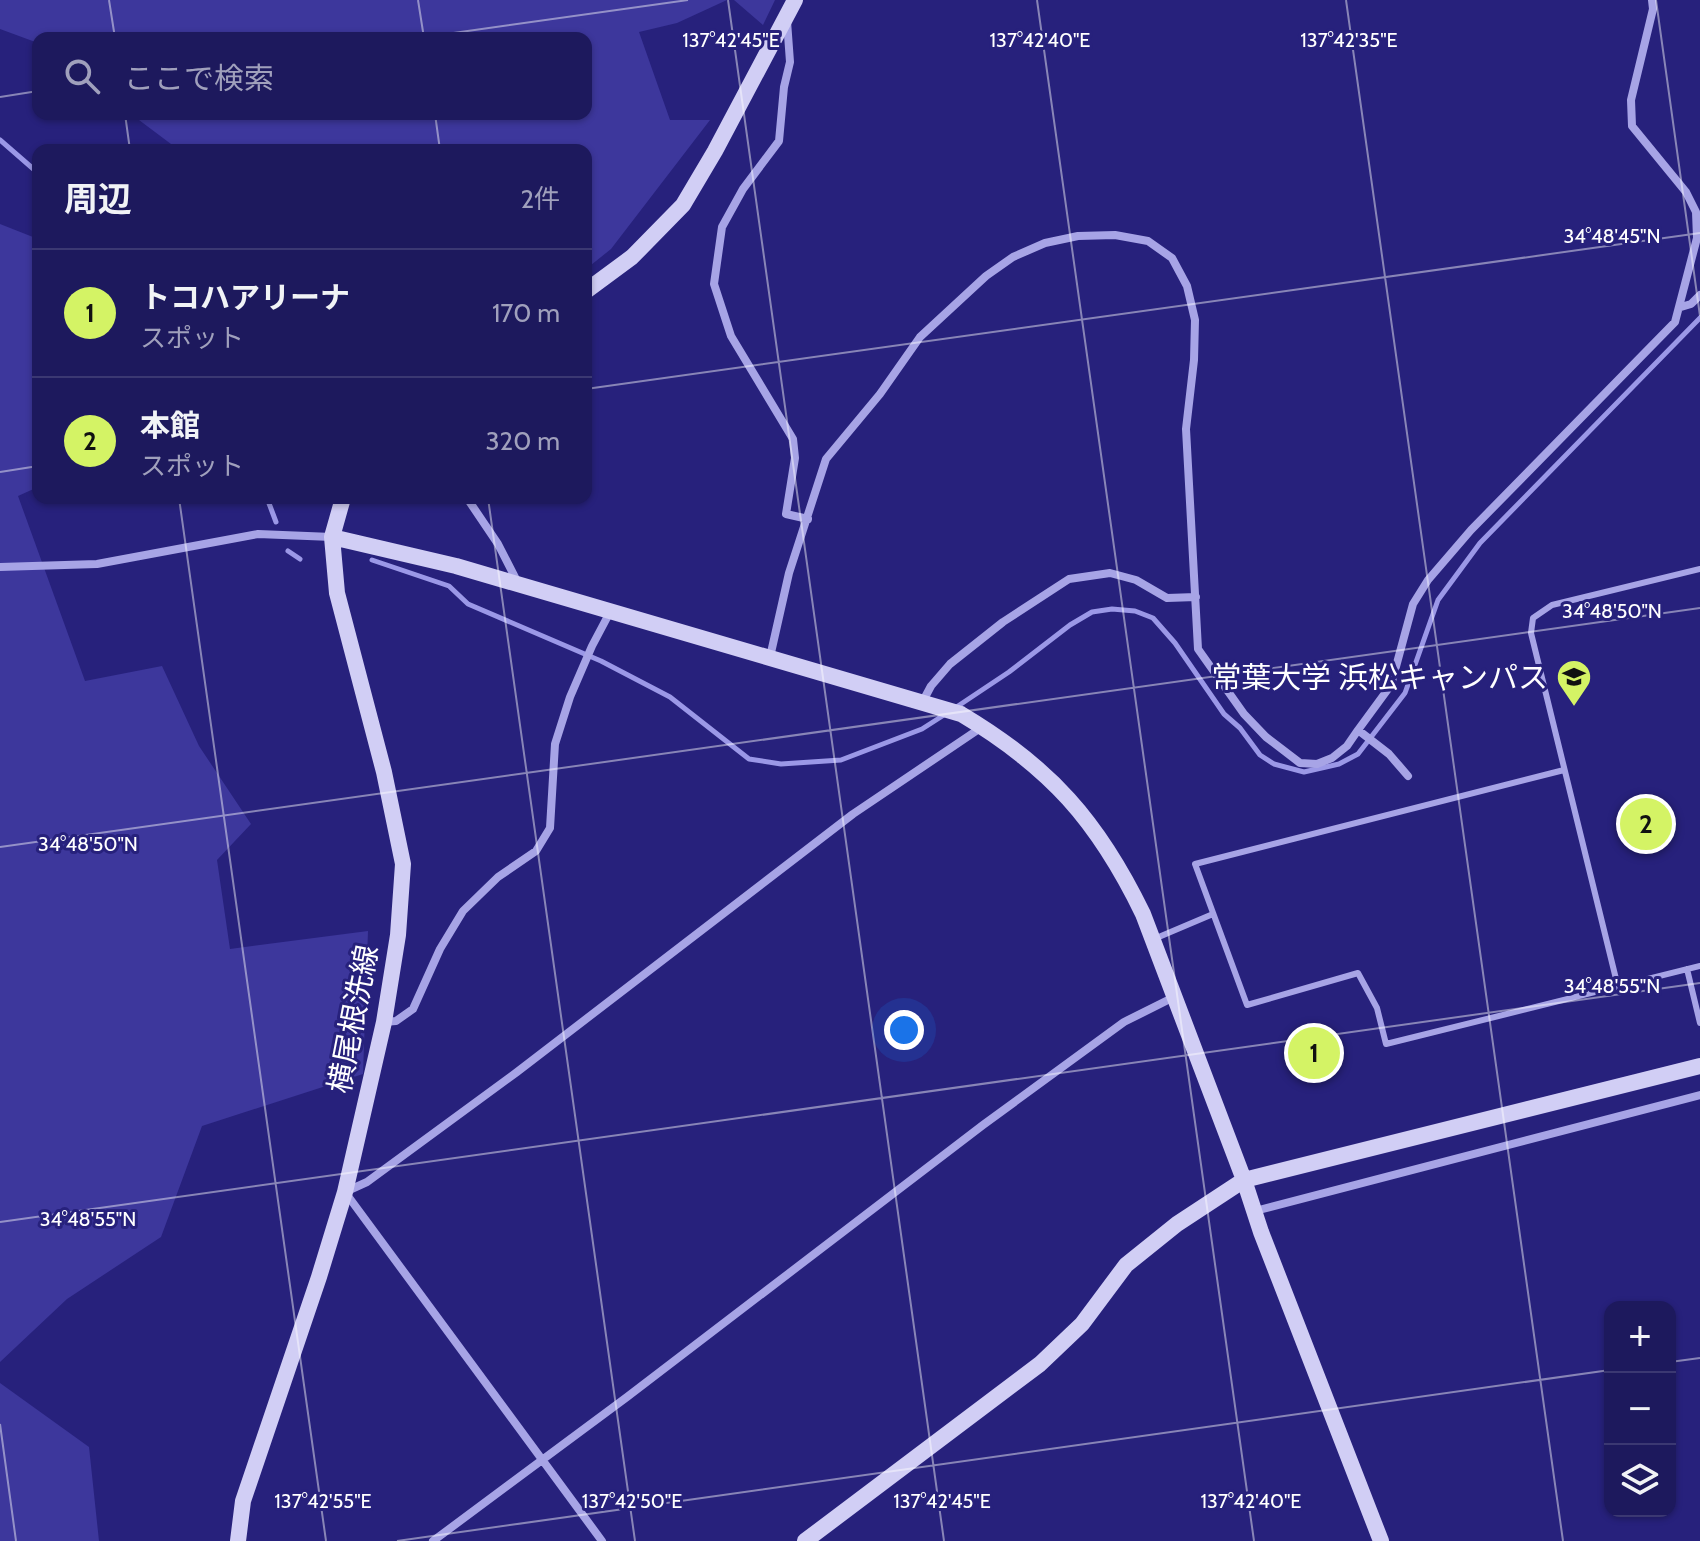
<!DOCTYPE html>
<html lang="ja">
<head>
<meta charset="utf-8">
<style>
  :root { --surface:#1d195d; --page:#252263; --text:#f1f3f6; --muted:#a0a0bc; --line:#3b3872; --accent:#d4f365 }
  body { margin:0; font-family:Cabin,"Noto Sans JP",sans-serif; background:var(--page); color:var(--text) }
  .controls { position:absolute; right:24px; bottom:24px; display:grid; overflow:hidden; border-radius:16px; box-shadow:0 2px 6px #0004 }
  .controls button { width:72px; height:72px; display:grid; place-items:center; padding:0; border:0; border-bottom:2px solid var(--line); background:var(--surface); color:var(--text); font:40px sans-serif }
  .you { position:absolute; left:904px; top:1030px; width:28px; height:28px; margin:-20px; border:6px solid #fff; border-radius:50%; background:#1a73e8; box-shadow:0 0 0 12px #1a73e833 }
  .badge { display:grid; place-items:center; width:52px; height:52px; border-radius:50%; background:var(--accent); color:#111; font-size:26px; font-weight:700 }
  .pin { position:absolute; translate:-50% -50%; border:4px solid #fff; box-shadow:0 2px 8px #0006 }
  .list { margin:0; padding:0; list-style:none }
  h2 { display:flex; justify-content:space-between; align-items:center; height:104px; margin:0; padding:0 32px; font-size:34px }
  h2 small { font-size:26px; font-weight:400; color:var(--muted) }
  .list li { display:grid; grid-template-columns:52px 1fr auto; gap:24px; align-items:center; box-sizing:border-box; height:128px; padding:0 32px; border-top:2px solid var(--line) }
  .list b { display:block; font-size:30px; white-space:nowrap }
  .list p { margin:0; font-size:26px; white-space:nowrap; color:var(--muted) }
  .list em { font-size:26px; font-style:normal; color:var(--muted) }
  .icon { flex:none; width:44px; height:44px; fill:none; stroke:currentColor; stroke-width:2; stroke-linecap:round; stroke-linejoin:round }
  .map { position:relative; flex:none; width:1700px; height:1541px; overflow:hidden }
  .search { position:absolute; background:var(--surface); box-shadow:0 2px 6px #0004; left:32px; top:32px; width:560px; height:88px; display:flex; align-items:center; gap:20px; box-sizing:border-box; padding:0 28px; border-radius:16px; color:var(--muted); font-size:30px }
  .panel { position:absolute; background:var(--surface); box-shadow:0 2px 6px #0004; left:32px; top:144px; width:560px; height:360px; border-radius:16px }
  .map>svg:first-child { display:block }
  .green { fill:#3d379c }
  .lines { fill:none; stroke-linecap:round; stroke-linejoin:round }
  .stream { stroke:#9b98e7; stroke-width:5 }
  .lane { stroke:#a7a4e6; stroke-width:6 }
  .street { stroke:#a7a4e6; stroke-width:8 }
  .secondary { stroke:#d1cef5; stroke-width:16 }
  .ticks { fill:none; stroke:#fff; stroke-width:2; stroke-opacity:0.45 }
  .labels { text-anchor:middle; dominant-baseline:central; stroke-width:6; stroke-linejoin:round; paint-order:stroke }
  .poi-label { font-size:30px; fill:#fff; stroke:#27217c; text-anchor:end }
  .street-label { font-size:30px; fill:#fff; stroke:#27217c }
  .ticks-label { font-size:20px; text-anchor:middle; fill:#fff; stroke:#27217c; stroke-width:6; stroke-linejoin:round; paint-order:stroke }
</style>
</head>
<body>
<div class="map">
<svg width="1700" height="1541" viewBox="0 0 1700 1541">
  <rect width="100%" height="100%" fill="#27217c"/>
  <!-- green -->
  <path class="green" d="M0,0h727l-50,23 -38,9 31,88h40l-99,129 -25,20v-119h-407l-48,-36h455v-76h-548v5l-38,-14z
    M734,0h41l-12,25z
    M0,224l38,15v248l-20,9 67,185 77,-15 37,80 52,78 -34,36 13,89 138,-18 -5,143 -161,52 -41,111 -94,62 -67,63z
    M0,1383l89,64 10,94h-99z"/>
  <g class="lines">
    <!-- stream -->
    <path class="stream" d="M0,140l38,33
      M267,498l9,24
      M288,551l12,8
      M372,560l77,26 19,18 133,57 69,36 79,62 32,5 60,-4 81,-31 25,-16
      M955,708l54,-36 61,-47 22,-13 20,-3 23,2 18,7 22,25 49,71 16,14 20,27 14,9 30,8 35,-8 19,-10 47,-61 33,-93 42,-57 220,-225"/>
    <!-- lane -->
    <path class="lane" d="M1564,770l-369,94 52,141 111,-32 19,35 9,36 314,-78
      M1154,939l59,-25
      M1687,969l13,54
      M1618,987l-87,-354 2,-15 19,-13 148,-36"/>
    <!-- street -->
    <path class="street" d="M787,21l3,41 -6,25 -5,54 -36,48 -21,38 -8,57 17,52 62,103 2,19 -9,56 22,5
      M1681,307l10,-3 9,-9
      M467,498l31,46 20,39
      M0,567l97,-3 161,-30 74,3
      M770,657l19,-84 37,-114 54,-65 40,-57 66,-61 27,-19 32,-14 33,-7 37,-1 33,6 24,17 15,28 8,34 -1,40 -8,69 12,220 46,65 22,23 34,26 17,1 15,-6 15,-12 11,-16 31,24 19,22
      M923,701l8,-15 19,-22 53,-42 66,-43 41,-6 26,7 31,18 29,-1
      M1358,730l33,-45 22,-81 15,-24 43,-50 204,-208 22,-84 -1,-26 -10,-20 -54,-66 -1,-26 22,-91 -1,-9
      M384,1022l12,-1 17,-12 27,-60 23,-38 35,-34 38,-26 14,-23 5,-84 15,-47 22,-51 18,-34
      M1255,1211l445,-116
      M433,1541l194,-144 356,-272 141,-103 50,-25
      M602,1541l-257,-349 22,-10 150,-110 336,-258 129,-87"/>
    <!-- secondary -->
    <path class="secondary" d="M586,291l46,-34 51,-52 32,-54 80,-151
      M332,537l124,29 505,148c89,53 137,107 182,200l101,266 17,52 120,309
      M238,1541l5,-40 76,-224 26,-85 39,-170 14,-87 5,-71 -19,-92 -47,-179 -5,-56 11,-39
      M805,1541l235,-177 42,-40 44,-59 51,-41 67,-44 456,-114"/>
  </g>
  <!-- ticks -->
  <path class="ticks" d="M109,0l6,38M418,0l6,38M728,0l216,1541M1037,0l217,1541M1346,0l217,1541M1656,0l44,316M418,38l270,-38M0,97l38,-6M125,114l5,36M435,114l5,36M586,389l1114,-156M0,472l38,-6M179,498l147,1043M488,498l147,1043M0,847l1700,-239M0,1222l1700,-239M1670,1362l30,-4M0,1424l16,117M397,1541l1213,-171"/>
  <!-- icons -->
  <defs>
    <symbol id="university-pin" viewBox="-11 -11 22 30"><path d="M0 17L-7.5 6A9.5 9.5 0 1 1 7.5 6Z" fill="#d4f365" stroke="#27217c"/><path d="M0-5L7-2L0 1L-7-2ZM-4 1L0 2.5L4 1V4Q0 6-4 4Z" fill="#111"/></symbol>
  </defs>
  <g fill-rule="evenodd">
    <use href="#university-pin" x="1554" y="657" width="40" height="54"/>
  </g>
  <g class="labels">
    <!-- poi labels -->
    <g class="poi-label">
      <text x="1548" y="677">常葉大学 浜松キャンパス</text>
    </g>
    <!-- street labels -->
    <g class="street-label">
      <text transform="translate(353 1019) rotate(-79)">横尾根洗線</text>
    </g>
  </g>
  <g class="ticks-label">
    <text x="731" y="47">137°42'45"E</text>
    <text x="1040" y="47">137°42'40"E</text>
    <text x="1349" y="47">137°42'35"E</text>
    <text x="1612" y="243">34°48'45"N</text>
    <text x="1612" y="618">34°48'50"N</text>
    <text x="88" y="851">34°48'50"N</text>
    <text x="1612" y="993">34°48'55"N</text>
    <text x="88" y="1226">34°48'55"N</text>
    <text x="323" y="1508">137°42'55"E</text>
    <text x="632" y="1508">137°42'50"E</text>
    <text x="942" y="1508">137°42'45"E</text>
    <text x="1251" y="1508">137°42'40"E</text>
  </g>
</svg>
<div class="controls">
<button>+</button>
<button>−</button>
<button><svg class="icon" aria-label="layers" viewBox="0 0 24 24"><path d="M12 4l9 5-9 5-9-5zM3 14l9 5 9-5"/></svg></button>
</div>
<div class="you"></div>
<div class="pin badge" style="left:1314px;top:1053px">1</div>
<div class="pin badge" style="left:1646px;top:824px">2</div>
<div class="search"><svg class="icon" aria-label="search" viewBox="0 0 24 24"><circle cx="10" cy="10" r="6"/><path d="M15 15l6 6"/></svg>ここで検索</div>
<section class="panel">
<h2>周辺<small>2件</small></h2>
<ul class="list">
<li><span class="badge">1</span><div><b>トコハアリーナ</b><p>スポット</p></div><em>170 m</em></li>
<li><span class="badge">2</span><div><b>本館</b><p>スポット</p></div><em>320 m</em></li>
</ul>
</section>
</div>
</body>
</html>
